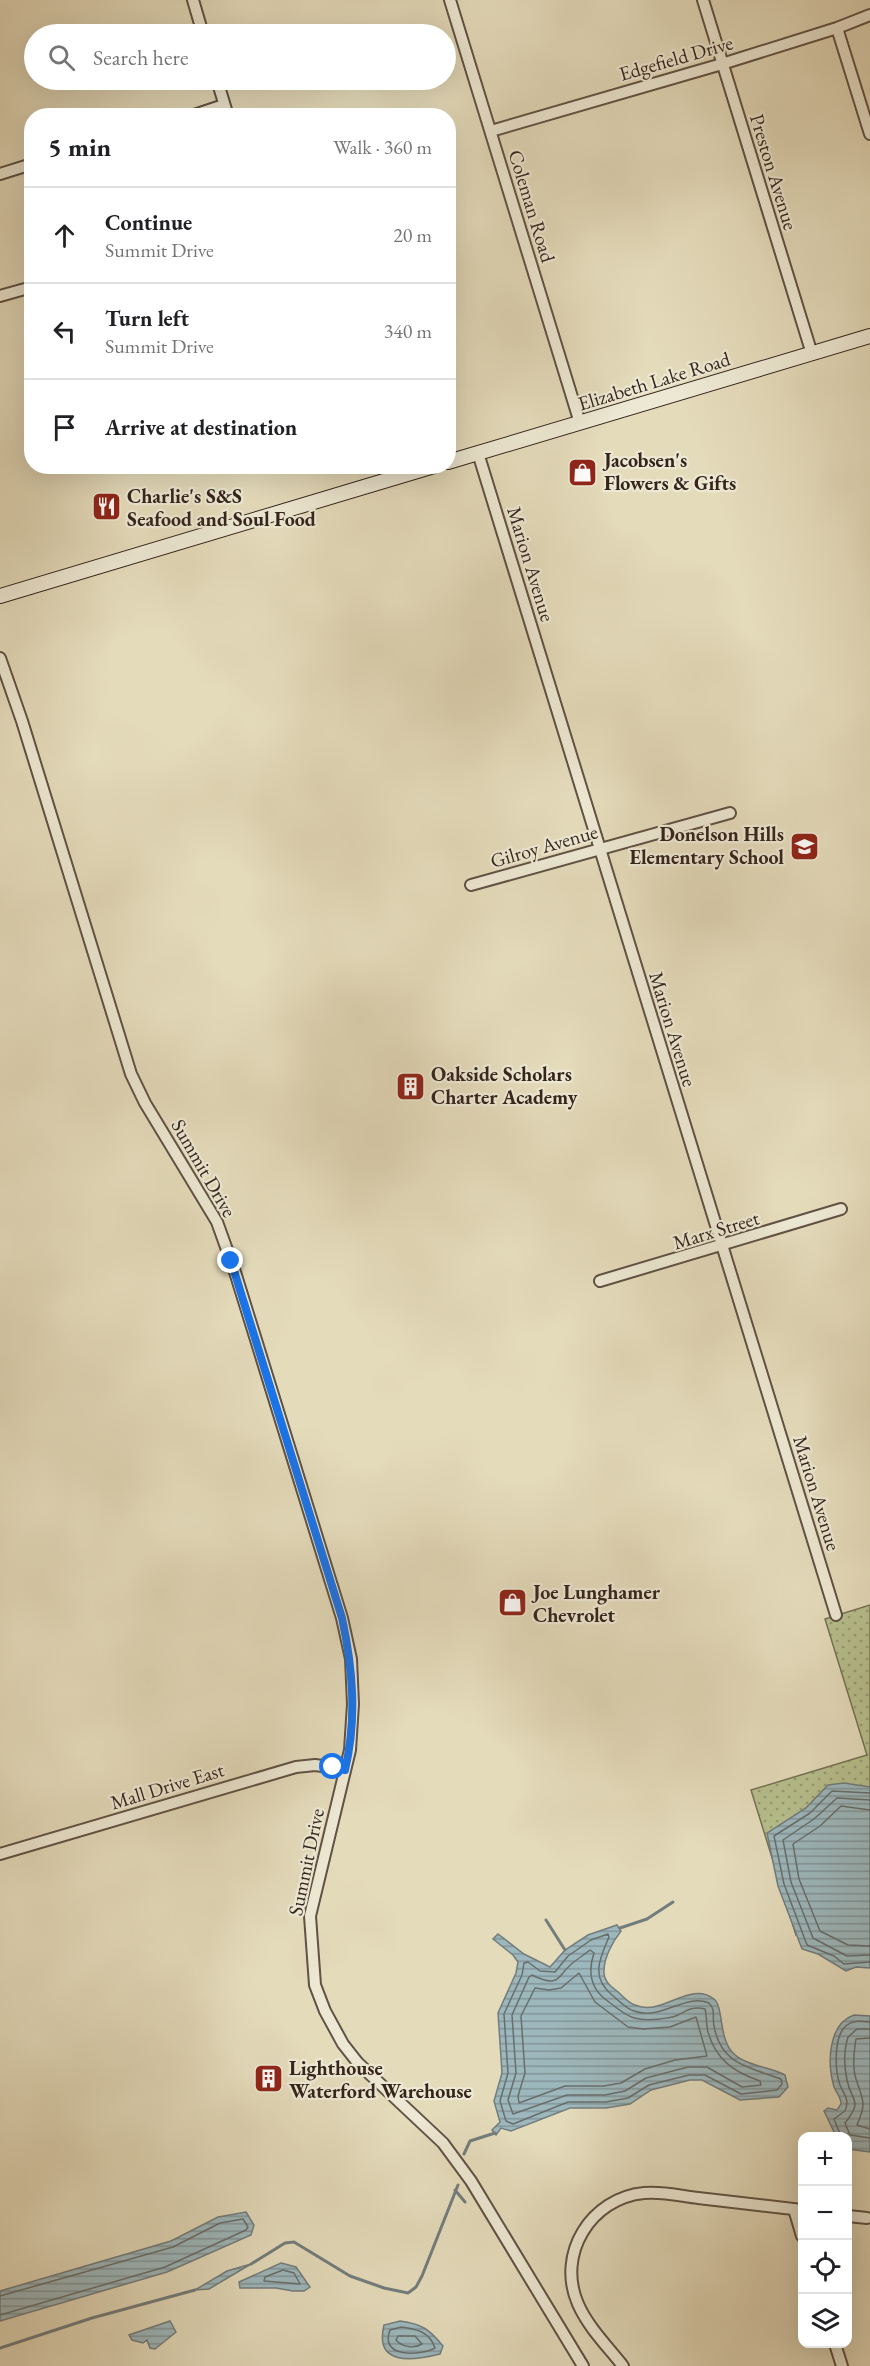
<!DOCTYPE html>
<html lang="en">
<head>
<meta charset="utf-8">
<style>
  :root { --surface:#fff; --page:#f6f6f6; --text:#202124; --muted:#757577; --line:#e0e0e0 }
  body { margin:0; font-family:"EB Garamond",serif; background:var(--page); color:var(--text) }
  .controls { position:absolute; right:18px; bottom:18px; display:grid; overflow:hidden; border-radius:12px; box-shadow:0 6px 24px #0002 }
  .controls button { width:54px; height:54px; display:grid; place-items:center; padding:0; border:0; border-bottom:2px solid var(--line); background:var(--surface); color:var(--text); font:30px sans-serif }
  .stop { position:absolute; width:18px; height:18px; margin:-14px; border:4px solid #1a73e8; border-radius:50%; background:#fff }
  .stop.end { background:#1a73e8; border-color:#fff; box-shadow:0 2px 6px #0008 }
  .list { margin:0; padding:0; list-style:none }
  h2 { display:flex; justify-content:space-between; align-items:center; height:78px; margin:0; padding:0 24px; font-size:26px }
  h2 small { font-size:20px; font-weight:400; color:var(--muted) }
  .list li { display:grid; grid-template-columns:39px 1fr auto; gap:18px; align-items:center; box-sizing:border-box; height:96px; padding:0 24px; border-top:2px solid var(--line) }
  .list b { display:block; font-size:22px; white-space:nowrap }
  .list p { margin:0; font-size:20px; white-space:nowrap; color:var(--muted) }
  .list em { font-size:20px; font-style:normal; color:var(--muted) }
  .icon { flex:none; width:33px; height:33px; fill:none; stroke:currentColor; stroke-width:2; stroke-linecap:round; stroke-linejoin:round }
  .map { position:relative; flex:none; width:870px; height:2366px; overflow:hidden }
  .search { position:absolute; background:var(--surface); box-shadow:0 6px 24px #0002; left:24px; top:24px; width:432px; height:66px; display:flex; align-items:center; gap:15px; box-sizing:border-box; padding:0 21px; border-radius:33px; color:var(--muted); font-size:22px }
  .panel { position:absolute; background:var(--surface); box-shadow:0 6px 24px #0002; left:24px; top:108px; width:432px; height:366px; border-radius:24px }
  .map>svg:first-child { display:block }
  .green { fill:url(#green-dots); stroke:#767255; stroke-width:1.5 }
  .water { fill:url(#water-rules); stroke:#737d7d; stroke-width:1.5 }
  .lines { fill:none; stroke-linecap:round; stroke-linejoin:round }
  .shore { stroke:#686e6c; stroke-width:1.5 }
  .stream { stroke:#737d7d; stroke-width:3 }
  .street-casing { stroke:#605244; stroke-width:14 }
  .secondary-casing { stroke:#34241c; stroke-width:16 }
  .street { stroke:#ede8d3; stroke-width:10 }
  .secondary { stroke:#ede8d3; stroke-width:14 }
  .route { stroke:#1a73e8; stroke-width:8 }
  .labels { text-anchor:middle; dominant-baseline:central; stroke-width:4.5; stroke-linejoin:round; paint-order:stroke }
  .street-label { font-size:20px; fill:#34241c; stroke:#ede8d3 }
  .poi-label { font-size:20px; font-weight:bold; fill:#34241c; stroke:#ede8d3; text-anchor:start }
</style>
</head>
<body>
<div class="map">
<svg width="870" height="2366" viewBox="0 0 870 2366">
  <defs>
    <pattern id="green-dots" width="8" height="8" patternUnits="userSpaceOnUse" patternTransform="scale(1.5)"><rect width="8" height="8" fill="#b7bf8e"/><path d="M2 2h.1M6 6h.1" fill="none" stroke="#969b73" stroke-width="1.8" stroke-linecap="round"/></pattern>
    <pattern id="water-rules" width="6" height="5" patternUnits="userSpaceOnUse" patternTransform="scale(1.5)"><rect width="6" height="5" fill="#9db8bd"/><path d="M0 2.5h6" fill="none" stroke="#819599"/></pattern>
  </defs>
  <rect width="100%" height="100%" fill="#e4dbbb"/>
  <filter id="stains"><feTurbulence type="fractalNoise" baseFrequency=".00333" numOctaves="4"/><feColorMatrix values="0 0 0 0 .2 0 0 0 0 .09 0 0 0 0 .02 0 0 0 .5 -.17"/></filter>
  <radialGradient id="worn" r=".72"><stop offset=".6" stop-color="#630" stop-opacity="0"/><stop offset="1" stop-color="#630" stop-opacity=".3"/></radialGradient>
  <!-- green -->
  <path class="green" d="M870,1605v308l-74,22 -45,-145 116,-35 -42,-136z"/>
  <!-- water -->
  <path class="water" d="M844,1783l26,4v181l-14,-1 -10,4 -28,-17 -16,-5 -24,-63 -11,-53 39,-25 22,-23z
    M617,1925l4,6c-8,10 -18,28 -17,42 0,8 7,14 13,18 5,4 11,12 18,14 27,12 55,-25 79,-6 10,8 4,40 20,55 13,12 36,13 51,21l3,12 -9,10 -39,3 -38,-20h-12l-39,10 -21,14 -24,4h-36l-59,23 -10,-3 -5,7 -4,-5 8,-8 -6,-21 8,-28 -4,-60 18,-40 2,-11 -5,-7 -20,-16 5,-5 26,20 26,13 15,-17 23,-15z
    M854,2015l16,1v136l-22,-3v-13h-12l-12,-25 4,-3 9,2 4,-6c0,-7 -4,-10 -7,-17 -7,-24 -6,-63 20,-72z
    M246,2212l8,13 -3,10 -84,37 -167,49v-30l171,-50 47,-24z
    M281,2263l15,4 14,20 -6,4h-11l-17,-3h-36l-1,-6z
    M251,2264l-42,25 -14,1 32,-19z
    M170,2321l6,11 -21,17 -5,-1 -3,-8 -4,3 -11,-3 -3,-5z
    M400,2321c22,3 29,8 43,25l-3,8c-28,7 -66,12 -56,-29z"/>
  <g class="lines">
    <!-- shore -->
    <path class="shore" d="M870,1793l-38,-2 -22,22 -36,23 10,48 23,61 27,11 10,8 26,-2
      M870,1800l-33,-2 -23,21 -31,21 8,42 22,56 34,18 23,-1
      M870,1810l-29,-4 -21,20 -27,18 6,35 21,52 28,14 22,1
      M608,1934l1,3c-9,21 -19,40 3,58 6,5 14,14 22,16 28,10 50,-18 75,-8 7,7 3,14 5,23 7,39 35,41 67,53l1,5 -5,6 -36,4 -36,-19h-16l-40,10 -21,13 -22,4h-38l-55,22 -7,-3 -6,-20 8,-28 -4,-59 18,-39 2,-12 4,-1 12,9 15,1 13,-16 23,-16z
      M590,1950l4,3c-6,18 -4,34 11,46 22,17 27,23 55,20 6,-1 12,-1 18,-4 10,-5 15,-9 27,-6 2,7 1,16 3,23 8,28 26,40 52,49l1,4 -19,2 -35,-20h-19l-42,11 -21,13 -20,4h-38l-54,19 -5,-14 8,-27 -4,-58 17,-38 3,-2c30,15 25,-1 42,-13 5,-4 11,-8 16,-12z
      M579,1973l16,29 33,25 15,2 27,-2 26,-10 11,39 -32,4 -30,9 -24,14 -17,3h-39l-46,17 -1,-7 7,-23 -4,-57 14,-28 14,2 12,-2z
      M870,2029h-13l-9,8c-4,13 -4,29 -1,43 4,22 17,19 -2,43l5,12 20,3
      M870,2038l-14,1c-2,12 -4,28 0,40 7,22 11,23 1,46l13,4
      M841,2136l-7,-17 11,-8c5,-12 -1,-16 -5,-26 -5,-14 -7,-50 7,-60 7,-5 14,-4 23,-3
      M283,2270l11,3 6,11 -36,-3 1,-4z
      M0,2296l173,-49 47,-24 23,-4 5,8 -2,3 -81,37 -165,48
      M401,2327c16,2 29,5 34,21 -15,8 -56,10 -45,-18z
      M398,2336h17l7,8c-8,5 -20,3 -26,-4z"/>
    <!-- stream -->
    <path class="stream" d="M546,1920l19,30
      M620,1928l27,-9 26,-17
      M464,2154l6,-13 25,-8
      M455,2190l10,12
      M251,2264l34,-21 9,-1 56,34 34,12 24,5 8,-6 6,-11 36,-91
      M0,2348l92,-30 103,-28"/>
    <defs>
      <path id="street" d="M193,0l10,34
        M450,0l130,423
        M703,0l109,354
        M837,28l33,106
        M217,80l11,36
        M191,116l33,-11
        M491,131l231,-67 115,-36 33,-13
        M0,174l32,-10
        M0,296l32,-9
        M478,453l358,1162
        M0,658l22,63 109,353 14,29 72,119 18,50 107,346 9,41 2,45 -3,46 -40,166 5,69 10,26 18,33 15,19 85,80 28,38 112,185
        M471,885l259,-72
        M600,1281l241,-72
        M0,1854l296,-87 19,-2 30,4
        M794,2209l8,27
        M848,2216l19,2
        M835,2344l7,22
        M623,2366c-15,-19 -35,-39 -45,-62 -22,-50 13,-106 66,-111 18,-2 37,3 54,5 35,4 70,8 104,12"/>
      <path id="secondary" d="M448,462l422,-126
        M0,596l434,-130"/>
    </defs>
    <!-- street casing -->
    <use href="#street" class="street-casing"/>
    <!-- secondary casing -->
    <use href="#secondary" class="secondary-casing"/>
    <!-- street -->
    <use href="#street" class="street"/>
    <!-- secondary -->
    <use href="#secondary" class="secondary"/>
  </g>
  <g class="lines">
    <!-- route -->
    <path class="route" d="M231,1261l111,357c11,51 15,101 3,152l-12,-3"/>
  </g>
  <!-- icons -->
  <defs>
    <symbol id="shop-square" viewBox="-11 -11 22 22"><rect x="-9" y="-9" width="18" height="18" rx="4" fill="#8f2418" stroke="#ede8d3"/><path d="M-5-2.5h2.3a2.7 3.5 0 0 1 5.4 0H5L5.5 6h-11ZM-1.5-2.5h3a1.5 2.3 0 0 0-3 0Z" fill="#fff"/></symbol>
    <symbol id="restaurant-square" viewBox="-11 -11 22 22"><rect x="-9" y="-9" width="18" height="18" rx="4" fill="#8f2418" stroke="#ede8d3"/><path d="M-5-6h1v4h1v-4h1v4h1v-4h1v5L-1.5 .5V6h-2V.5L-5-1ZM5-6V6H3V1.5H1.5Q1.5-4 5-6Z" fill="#fff"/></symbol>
    <symbol id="school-square" viewBox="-11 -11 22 22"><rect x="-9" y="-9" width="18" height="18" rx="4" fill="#8f2418" stroke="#ede8d3"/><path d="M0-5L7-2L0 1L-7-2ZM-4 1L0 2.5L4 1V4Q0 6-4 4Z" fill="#fff"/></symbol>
    <symbol id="building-square" viewBox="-11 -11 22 22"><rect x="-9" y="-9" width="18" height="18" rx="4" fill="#8f2418" stroke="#ede8d3"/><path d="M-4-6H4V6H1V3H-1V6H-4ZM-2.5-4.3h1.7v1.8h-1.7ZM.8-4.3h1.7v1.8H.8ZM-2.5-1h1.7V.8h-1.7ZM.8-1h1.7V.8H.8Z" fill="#fff"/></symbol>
  </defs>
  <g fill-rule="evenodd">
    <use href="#shop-square" x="566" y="456" width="33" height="33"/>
    <use href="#restaurant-square" x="90" y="490" width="33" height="33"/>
    <use href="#school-square" x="788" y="830" width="33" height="33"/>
    <use href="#building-square" x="394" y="1070" width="33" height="33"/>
    <use href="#shop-square" x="496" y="1586" width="33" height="33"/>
    <use href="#building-square" x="252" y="2062" width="33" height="33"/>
  </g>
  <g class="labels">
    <!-- street labels -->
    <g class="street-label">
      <text transform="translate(676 58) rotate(-16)">Edgefield Drive</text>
      <text transform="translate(774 172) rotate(73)">Preston Avenue</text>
      <text transform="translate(532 206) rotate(73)">Coleman Road</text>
      <text transform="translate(654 381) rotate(-17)">Elizabeth Lake Road</text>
      <text transform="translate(531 564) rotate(73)">Marion Avenue</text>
      <text transform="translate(544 846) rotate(-16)">Gilroy Avenue</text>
      <text transform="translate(673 1029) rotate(73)">Marion Avenue</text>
      <text transform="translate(204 1168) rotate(60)">Summit Drive</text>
      <text transform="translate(716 1230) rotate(-17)">Marx Street</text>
      <text transform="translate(817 1493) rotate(73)">Marion Avenue</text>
      <text transform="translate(167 1786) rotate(-17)">Mall Drive East</text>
      <text transform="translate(306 1862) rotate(-78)">Summit Drive</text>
    </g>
    <!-- poi labels -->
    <g class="poi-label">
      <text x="604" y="460">Jacobsen's<tspan x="604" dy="23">Flowers &amp; Gifts</tspan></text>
      <text x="127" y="496">Charlie's S&amp;S<tspan x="127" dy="23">Seafood and Soul Food</tspan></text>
      <text x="784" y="834" text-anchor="end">Donelson Hills<tspan x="784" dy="23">Elementary School</tspan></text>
      <text x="431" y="1074">Oakside Scholars<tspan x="431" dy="23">Charter Academy</tspan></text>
      <text x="533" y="1592">Joe Lunghamer<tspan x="533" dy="23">Chevrolet</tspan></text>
      <text x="289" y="2068">Lighthouse<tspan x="289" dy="23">Waterford Warehouse</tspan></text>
    </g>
  </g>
  <rect width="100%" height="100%" filter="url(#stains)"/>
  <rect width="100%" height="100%" fill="url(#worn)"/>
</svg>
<div class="controls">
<button>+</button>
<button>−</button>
<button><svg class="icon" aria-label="locate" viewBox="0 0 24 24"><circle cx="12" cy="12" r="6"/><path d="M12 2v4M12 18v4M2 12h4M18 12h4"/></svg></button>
<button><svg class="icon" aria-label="layers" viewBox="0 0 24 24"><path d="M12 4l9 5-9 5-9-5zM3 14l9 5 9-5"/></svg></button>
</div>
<div class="stop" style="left:333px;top:1767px"></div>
<div class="stop end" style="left:231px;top:1261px"></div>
<div class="search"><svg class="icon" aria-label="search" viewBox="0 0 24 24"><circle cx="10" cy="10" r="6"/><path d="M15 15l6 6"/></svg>Search here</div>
<section class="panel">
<h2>5 min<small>Walk · 360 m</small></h2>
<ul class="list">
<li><svg class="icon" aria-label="ahead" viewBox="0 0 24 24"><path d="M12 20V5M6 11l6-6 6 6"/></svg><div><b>Continue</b><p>Summit Drive</p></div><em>20 m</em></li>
<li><svg class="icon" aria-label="left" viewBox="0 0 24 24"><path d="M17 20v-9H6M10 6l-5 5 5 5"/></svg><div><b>Turn left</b><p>Summit Drive</p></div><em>340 m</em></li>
<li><svg class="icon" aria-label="arrive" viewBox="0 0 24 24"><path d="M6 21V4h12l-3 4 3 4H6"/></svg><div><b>Arrive at destination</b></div></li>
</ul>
</section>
</div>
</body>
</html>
